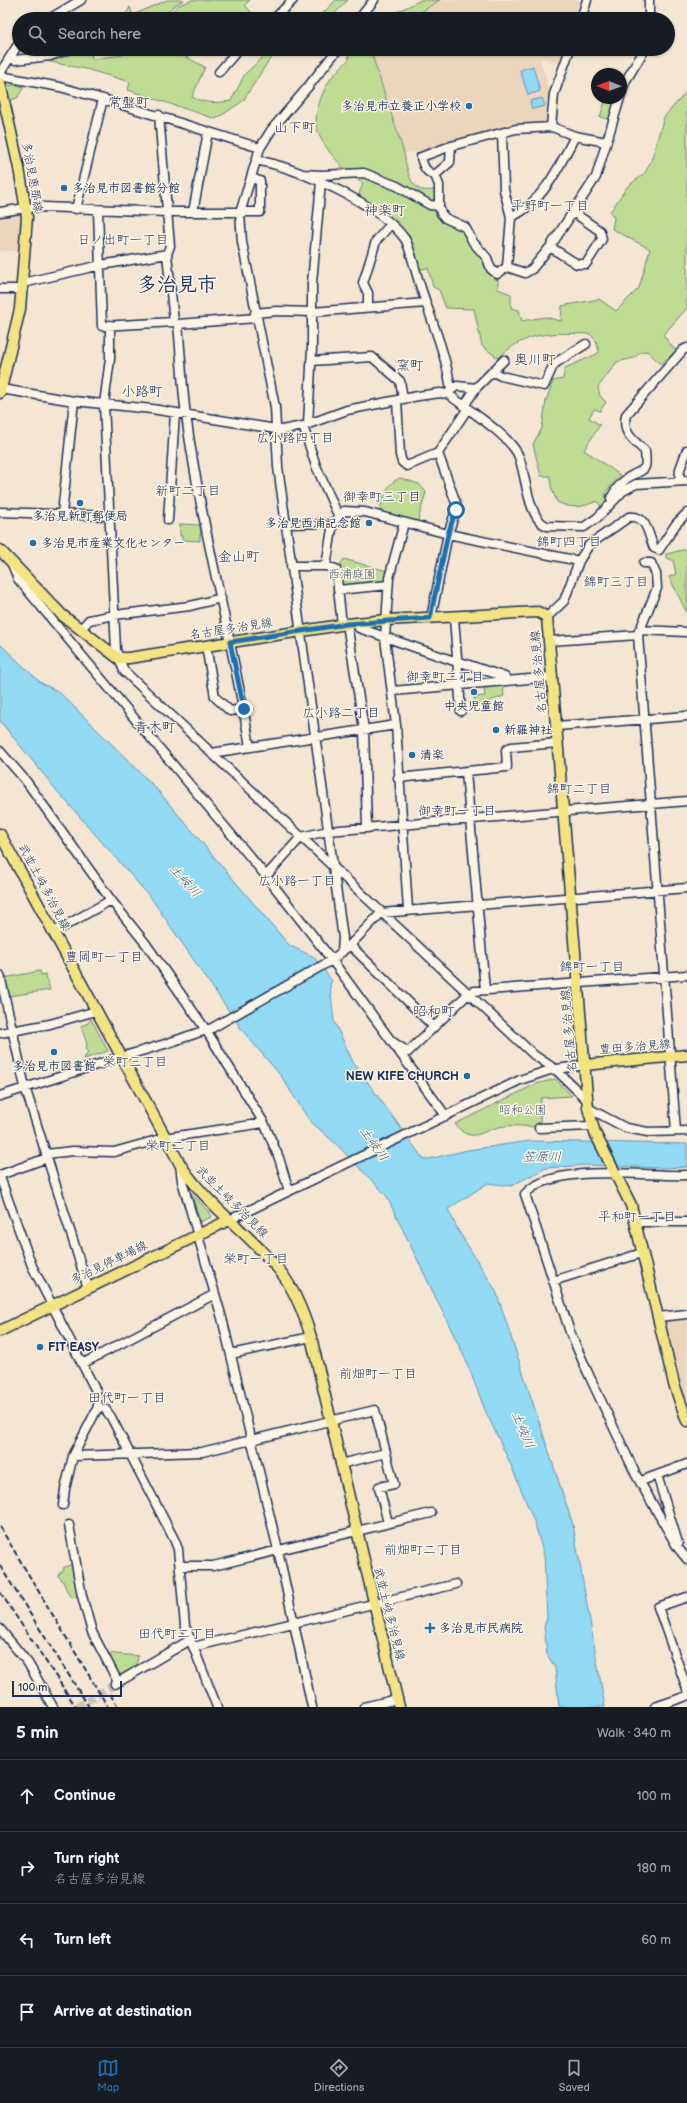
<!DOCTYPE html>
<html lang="en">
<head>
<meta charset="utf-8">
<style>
  :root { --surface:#171b24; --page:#242831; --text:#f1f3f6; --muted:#9ea1a6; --line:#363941; --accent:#1f6fb2 }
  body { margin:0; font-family:"Balsamiq Sans","Klee One",sans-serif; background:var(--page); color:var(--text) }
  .compass { position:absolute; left:591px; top:68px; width:36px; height:36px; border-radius:50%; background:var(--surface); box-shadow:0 1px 3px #0004; rotate:271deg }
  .scale { position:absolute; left:12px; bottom:10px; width:110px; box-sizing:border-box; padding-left:4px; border:2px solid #1b2f5e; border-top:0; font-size:11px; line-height:14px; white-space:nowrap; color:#1b2f5e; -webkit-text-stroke:3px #fcf5e5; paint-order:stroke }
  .stop { position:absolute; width:12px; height:12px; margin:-9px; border:3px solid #1f6fb2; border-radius:50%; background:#fff }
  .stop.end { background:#1f6fb2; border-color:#fff; box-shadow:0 1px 4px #0008 }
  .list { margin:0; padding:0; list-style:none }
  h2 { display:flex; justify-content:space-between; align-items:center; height:52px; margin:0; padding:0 16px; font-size:17px }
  h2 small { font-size:13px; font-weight:400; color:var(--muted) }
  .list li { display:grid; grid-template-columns:26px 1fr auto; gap:12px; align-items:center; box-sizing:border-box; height:72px; padding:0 16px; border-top:1px solid var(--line) }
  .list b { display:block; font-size:15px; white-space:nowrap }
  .list p { margin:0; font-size:13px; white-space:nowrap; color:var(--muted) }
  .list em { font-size:13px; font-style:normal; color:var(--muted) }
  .icon { flex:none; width:22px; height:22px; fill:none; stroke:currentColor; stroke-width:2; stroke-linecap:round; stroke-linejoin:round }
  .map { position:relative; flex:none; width:687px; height:1707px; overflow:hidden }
  .search { position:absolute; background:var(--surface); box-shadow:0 1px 3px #0004; left:12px; right:12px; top:12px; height:44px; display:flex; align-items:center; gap:10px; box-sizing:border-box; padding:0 14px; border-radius:22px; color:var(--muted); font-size:15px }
  .sheet { height:340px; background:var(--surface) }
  nav { display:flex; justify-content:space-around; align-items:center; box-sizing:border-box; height:56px; border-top:1px solid var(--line); background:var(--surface); font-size:11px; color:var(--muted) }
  nav a { display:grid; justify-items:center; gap:2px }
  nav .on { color:var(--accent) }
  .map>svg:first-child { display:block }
  .built { fill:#ebd5bc }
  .green { fill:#bedc94; stroke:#6c8679 }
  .water { fill:#92d9f3; stroke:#6295b7 }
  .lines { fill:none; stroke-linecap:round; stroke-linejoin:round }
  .minor-tunnel { stroke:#c9c1bb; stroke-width:8; stroke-dasharray:8 4; stroke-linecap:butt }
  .minor-casing { stroke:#1b2f5e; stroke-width:11 }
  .major-casing { stroke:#1b2f5e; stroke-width:13 }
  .minor { stroke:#fcf5e5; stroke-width:8 }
  .major { stroke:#f4e382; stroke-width:10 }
  .rail { stroke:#1b2f5e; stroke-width:2; stroke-dasharray:6 3; stroke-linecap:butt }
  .route { stroke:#1f6fb2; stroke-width:5 }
  .poi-dot { fill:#1f6fb2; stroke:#fcf5e5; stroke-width:1.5 }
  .labels { text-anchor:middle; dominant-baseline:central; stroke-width:3; stroke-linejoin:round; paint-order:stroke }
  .poi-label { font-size:12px; font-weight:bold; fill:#1b2f5e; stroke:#fcf5e5; text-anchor:start }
  .street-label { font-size:12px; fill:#1b2f5e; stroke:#fcf5e5 }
  .park-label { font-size:12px; fill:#445a6c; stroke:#fcf5e5 }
  .neighbourhood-label { font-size:13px; fill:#1b2f5e; stroke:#fcf5e5 }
  .water-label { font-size:13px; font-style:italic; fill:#395a83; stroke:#fcf5e5 }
  .quarter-label { font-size:14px; fill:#1b2f5e; stroke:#fcf5e5 }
  .town-label { font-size:20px; font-weight:bold; fill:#1b2f5e; stroke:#fcf5e5 }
</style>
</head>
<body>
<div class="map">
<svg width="687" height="1707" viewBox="0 0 687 1707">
  <rect width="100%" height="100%" fill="#f4e6d2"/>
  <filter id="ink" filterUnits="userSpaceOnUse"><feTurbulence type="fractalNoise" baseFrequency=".025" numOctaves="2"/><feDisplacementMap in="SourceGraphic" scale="8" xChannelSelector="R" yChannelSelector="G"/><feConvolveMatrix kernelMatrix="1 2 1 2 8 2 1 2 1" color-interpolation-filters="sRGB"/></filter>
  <g filter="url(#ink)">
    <!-- built -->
    <path class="built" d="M442,0h138l1,3 -5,16h-163z
      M370,49h195l-6,15 -17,-6 -1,5 9,31 -1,25 -4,6h-29l-54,13 -31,12 -27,3z
      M23,211l-3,40h-20v-36z
      M687,1318v88l-9,-25 -13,-58 2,-2z"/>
    <!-- green -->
    <path class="green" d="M167,0h17l-9,5 -16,14 -3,-5 -19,5h-14l7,-12 3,8z
      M192,0h58l-5,5 8,9 -5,5h-85l16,-14z
      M336,0h12c-6,7 -12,11 -18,19h-13z
      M421,0h19l-30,19h-27z
      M81,49h10l1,10 31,-4 -1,-6h68l-6,7 21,11 -13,30c12,7 26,6 39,4l14,-27 23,-22 4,-3h8l-13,14 -24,38 -27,18 -88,-29 2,-8 -44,-13 -40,-8v-2z
      M348,49h22l34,104c2,11 5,35 19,37 4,1 9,0 13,0l10,32 18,10 21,27 7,17 6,2v11l13,5v14l8,2 3,11 23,-4 16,4 1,-15 37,-7 17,12 23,-23 11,-39 -38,-20 2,-11 -4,-6 17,-25 18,-14 6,-12 13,-44 23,-26v217l-24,27 13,16 -15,13 -14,-13 -6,1 -7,6 -17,4 -19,25 2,9 6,6 -6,9 -6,-2 -5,9 11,7 -16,25 36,25 -15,18 2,13 -4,4 -6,-9c-15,7 -26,8 -40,1l-6,-15 -1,-11h-9l-8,-32 9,-16 4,-27 7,-20 10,-2 2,-11 32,-14 2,-3 -3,-10 -6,-7c-38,-1 -62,-4 -92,24l-16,-12 -8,-37 -28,-1 -7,-18 -6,-3 -5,-19 -11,2 -10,-33 -8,-11 -40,-28 1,-7 3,-7c-17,-12 -47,-41 -47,-63 0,-13 7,-31 14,-41 5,-8 13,-14 19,-21z
      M15,85l9,2 -7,11 -10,3 -4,-15z
      M606,98h11l-7,22 -10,-3z
      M400,478l19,6 7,8 -9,32 -38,-11c4,-14 6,-29 21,-35z
      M180,524l20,1 1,9h-1v7l-18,-1v-4h-2z
      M687,549v64l-18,-36 7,-3 -3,-14 -7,-2v-4z
      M344,559l43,12 -2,12 -44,4 -2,-21z
      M503,685l1,11 -29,10 -1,-9 11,-1 -1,-9z
      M40,971l1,4 4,-1 5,16 -42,6 -4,-18z
      M91,1019l17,32 -24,8 4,-8 -2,-2 1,-5 -6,-18 7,-3z
      M555,1079l17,17 -31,2 -1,29c-12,0 -29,-3 -41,0 -19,5 -29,17 -44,-3l81,-40z
      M191,1193l17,18 3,6 -11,5z
      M70,1565h3l6,31 -7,2c-7,-6 -6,-16 -14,-22l1,-2 5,-4 -1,-2z
      M105,1653l33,3 -2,12 -14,8h-5z"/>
    <!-- water -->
    <path class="water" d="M533,66l7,25 -12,4 -8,-25z
      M542,98l3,8 -13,3 -2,-8z
      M0,644l40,38 20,11 93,92 136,160 25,12 18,24 -2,3 4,37 19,41 71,98 44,-10 62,-9 157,3v23l-26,1 -74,-3 -41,3 -35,18 -23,-3 -40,26 10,21 38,61 77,234 32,182h-46l-4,-39 -8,-14 -3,-27 3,-9 -3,-63 -10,-34 -24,-58 -25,-53 -20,-52 -79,-163 -50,-51 -27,-24 -28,-44 -39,-46 -91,-132 -93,-106 -58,-71z"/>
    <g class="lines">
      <!-- minor-tunnel -->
      <path class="minor-tunnel" d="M77,1707l37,-22"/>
      <defs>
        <path id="minor" d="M49,19l32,-19
          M274,19l19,-19
          M359,19l15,-19
          M581,19l6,-19
          M649,19v-19
          M338,49l-31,39 -35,41 -12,19 -20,65 2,29 33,165 3,60 65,471 -1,14
          M10,58l5,2 35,-4 20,-7
          M219,72l20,-23
          M0,73l19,-30
          M0,76l60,11 43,12 157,49
          M621,95l4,-13 20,-33
          M159,115l11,131 -3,8 7,68
          M551,127l3,-33 16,-45
          M502,133l2,57 7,27 -4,50
          M256,160c42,8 124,44 149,79 5,8 11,35 15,46 11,35 26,68 31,105l-3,4
          M302,174l19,1 43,-2 33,13 33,19 9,1v-21l-4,-10 15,-13 1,-16 65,-17 36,-2 23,9 31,6
          M435,175c-9,-2 -12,-9 -14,-18l30,-11
          M439,206l2,7 4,5 20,9 8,15 14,16 4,11 6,5 10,-7
          M76,209l27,-110
          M98,210l4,116 72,-4 4,2 78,-6
          M0,212l26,-4 18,-1 122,5h94v-31l-9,-3
          M193,212l15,-80
          M511,217c32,-14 49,-52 64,-81
          M550,247l27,17h9l16,-25 -2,-8 -27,-19
          M507,267l18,6 7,-4 18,-22 46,-70 24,-79
          M23,283l78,-18 66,-11
          M0,289h23
          M368,307v-14l-5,-10 13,-42 14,-16
          M255,313l21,-2 36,1 114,-9
          M178,324c3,31 4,61 8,91 15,112 46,221 64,332
          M110,325v34l-6,45 12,246 8,21 410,384 21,14 32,31
          M311,361l61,-4 28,24 3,18
          M493,372l8,4 43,10 9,-20 4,-4 29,-18
          M1,389l73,12 78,8 130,21 21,-4 44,-16 71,-14 22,-3 8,1c18,14 64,43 71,63 7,18 9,63 28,69l37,1 13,-9 26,-27 13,-7 51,-3
          M451,390l6,-4 19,2
          M397,400l3,55 2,7 5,4 31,-13
          M464,406l12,-18 28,-28
          M308,424l4,-76v-65l9,-101
          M303,426l13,40 22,49
          M679,481l1,-12 7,-19
          M611,498c4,-8 12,-18 20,-22 15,-8 16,-5 14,-25 -13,-12 -23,-18 -19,-36l57,-65 4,-2
          M0,512l110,4
          M62,514l12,-113
          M168,520l7,-107
          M404,523l-15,55 -4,60 11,87 12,185
          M286,524l47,-1 11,-12 21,1 83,22 131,27
          M644,563h7l5,11 1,14 -19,47 38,496
          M12,564l6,15 248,297 66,84 114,156
          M291,566h35l10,3 6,56
          M326,566l7,-43
          M338,590l50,-5
          M454,617l7,94
          M547,617l17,-16 15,-40 10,-16 40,-28c18,-2 19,17 25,31l5,2 17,-26 11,-11
          M431,618l17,-84 8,-24v-7l-18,-50 30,-45
          M347,624l17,105 3,99
          M359,628l98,34
          M80,630l9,-10 25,-5 76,-9 31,-8
          M639,630l48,2
          M550,641l88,-6
          M206,646l9,51 15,14 13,-2
          M457,661l48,16
          M392,691l160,-14
          M556,726l131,-10
          M0,751l26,30 85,119 35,44 60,86 58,93 15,35 10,33
          M211,753l185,-28
          M466,772l19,218
          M398,778l109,-11 -1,-17 5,-3 47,-4
          M266,876l35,-39 27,-6 359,-30
          M54,932l57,-32
          M350,945l84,82
          M0,975l25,112 63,201
          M0,1033l50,-9 46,-13
          M393,1042l15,10 60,-58 6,-3 213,-16
          M0,1096l121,-39 44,-13 47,-16 120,-68 18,-15 31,-32 306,-25
          M588,1108l38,20 22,4 39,-1
          M539,1128l53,-2
          M46,1154l27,-3 41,1 50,-14 100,-15
          M180,1164l2,17 40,137 56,232 34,157
          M0,1175l47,-17
          M687,1175c-41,2 -134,-13 -162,19l45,138 18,41 48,102 42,73 9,11
          M0,1177l32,89 64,125 2,16 -25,49
          M229,1220l291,-140 30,-10 35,-5
          M635,1222h52
          M553,1281l89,-28
          M658,1317l29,-3
          M231,1354l80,-17
          M82,1364l133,-70
          M98,1407l7,2 6,8 63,122 4,10 7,77 32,81
          M340,1464l46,-11
          M657,1475l21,68
          M641,1481l46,-17
          M63,1505l2,-16 8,-33 129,-4 173,-42 19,74 -15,3 9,36
          M69,1525l13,71 10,36 26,50
          M180,1566h33l218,-53
          M687,1597l-29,10 29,82
          M0,1629l28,34 25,44
          M193,1647l263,-63
          M115,1684l75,-44
          M364,1707l33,-8
          M655,1707l32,-11"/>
        <path id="major" d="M0,83l19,85 8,49 -7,92 -20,84
          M0,550l62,65 56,43h11l218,-34 39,-4 152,-8 9,5 41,491 7,25 36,72 43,179 13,37
          M0,834l180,330c26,41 69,69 100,107 15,19 24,43 31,66l88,370
          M585,1065l102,-10
          M0,1331l229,-111"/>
      </defs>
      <!-- minor casing -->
      <use href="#minor" class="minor-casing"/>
      <!-- major casing -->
      <use href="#major" class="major-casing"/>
      <!-- minor -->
      <use href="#minor" class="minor"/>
      <!-- major -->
      <use href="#major" class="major"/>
      <!-- rail -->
      <path class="rail" d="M0,1527l108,180
        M0,1566l89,141
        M0,1592l76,115
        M110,1694l8,13"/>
    </g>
  </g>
  <g class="lines" filter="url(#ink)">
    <!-- route -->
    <path class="route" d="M244,709l-14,-67 117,-18 83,-6 18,-84 8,-24"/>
  </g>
  <!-- markers -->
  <g class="poi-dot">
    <circle cx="469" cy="106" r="4"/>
    <circle cx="64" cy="188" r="4"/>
    <circle cx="80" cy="503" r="4"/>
    <circle cx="369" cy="523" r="4"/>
    <circle cx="33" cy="543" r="4"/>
    <circle cx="474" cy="692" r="4"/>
    <circle cx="496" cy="730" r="4"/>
    <circle cx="412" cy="755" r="4"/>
    <circle cx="54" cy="1052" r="4"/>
    <circle cx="467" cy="1076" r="4"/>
    <circle cx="40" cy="1347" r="4"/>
    <path d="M428 1622h4v4h4v4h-4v4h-4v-4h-4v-4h4z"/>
  </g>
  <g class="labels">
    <!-- poi labels -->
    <g class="poi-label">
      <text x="461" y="106" text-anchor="end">多治見市立養正小学校</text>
      <text x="72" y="188">多治見市図書館分館</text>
      <text x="80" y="516" text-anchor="middle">多治見新町郵便局</text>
      <text x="361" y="523" text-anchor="end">多治見西浦記念館</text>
      <text x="41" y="543">多治見市産業文化センター</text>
      <text x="474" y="706" text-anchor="middle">中央児童館</text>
      <text x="504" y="730">新羅神社</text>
      <text x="420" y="755">清楽</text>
      <text x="54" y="1066" text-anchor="middle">多治見市図書館</text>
      <text x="459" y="1076" text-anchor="end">NEW KIFE CHURCH</text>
      <text x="48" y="1347">FIT EASY</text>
      <text x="439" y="1628">多治見市民病院</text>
    </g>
    <!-- street labels -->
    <g class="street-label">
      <text transform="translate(32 177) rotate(80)">多治見恵那線</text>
      <text transform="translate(231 629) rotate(-9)">名古屋多治見線</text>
      <text transform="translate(539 672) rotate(-95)">名古屋多治見線</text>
      <text transform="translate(44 887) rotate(62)">武並土岐多治見線</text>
      <text transform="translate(569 1031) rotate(-95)">名古屋多治見線</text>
      <text transform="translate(635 1047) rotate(-5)">豊田多治見線</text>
      <text transform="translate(232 1202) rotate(45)">武並土岐多治見線</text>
      <text transform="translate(109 1263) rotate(-26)">多治見停車場線</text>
      <text transform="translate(389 1614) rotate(76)">武並土岐多治見線</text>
    </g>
    <!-- park labels -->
    <g class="park-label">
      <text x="352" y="574">西浦庭園</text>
      <text x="523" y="1110">昭和公園</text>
    </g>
    <!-- neighbourhood labels -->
    <g class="neighbourhood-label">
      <text x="550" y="206">平野町一丁目</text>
      <text x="123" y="240">日ノ出町一丁目</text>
      <text x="295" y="438">広小路四丁目</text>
      <text x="188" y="491">新町二丁目</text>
      <text x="382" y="497">御幸町三丁目</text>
      <text x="569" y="542">錦町四丁目</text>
      <text x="616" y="582">錦町三丁目</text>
      <text x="445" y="677">御幸町二丁目</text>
      <text x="341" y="713">広小路二丁目</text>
      <text x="579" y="789">錦町二丁目</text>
      <text x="457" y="811">御幸町一丁目</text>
      <text x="297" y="881">広小路一丁目</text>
      <text x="104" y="957">豊岡町一丁目</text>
      <text x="592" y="967">錦町一丁目</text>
      <text x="135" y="1062">栄町三丁目</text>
      <text x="178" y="1146">栄町二丁目</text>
      <text x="637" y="1217">平和町一丁目</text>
      <text x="256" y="1259">栄町一丁目</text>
      <text x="378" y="1374">前畑町一丁目</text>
      <text x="127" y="1398">田代町一丁目</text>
      <text x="423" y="1550">前畑町二丁目</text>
      <text x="177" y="1634">田代町二丁目</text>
    </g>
    <!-- water labels -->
    <g class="water-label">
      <text transform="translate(185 881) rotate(48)">土岐川</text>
      <text transform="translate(374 1144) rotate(55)">土岐川</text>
      <text x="542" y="1157">笠原川</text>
      <text transform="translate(523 1430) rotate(67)">土岐川</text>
    </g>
    <!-- quarter labels -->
    <g class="quarter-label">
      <text x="129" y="102">常盤町</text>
      <text x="295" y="127">山下町</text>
      <text x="385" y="210">神楽町</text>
      <text x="535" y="359">奥川町</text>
      <text x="410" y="365">窯町</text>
      <text x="142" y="391">小路町</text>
      <text x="239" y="556">金山町</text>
      <text x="155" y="727">青木町</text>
      <text x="434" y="1011">昭和町</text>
    </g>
    <!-- town labels -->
    <g class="town-label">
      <text x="177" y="285">多治見市</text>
    </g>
  </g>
</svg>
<svg class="compass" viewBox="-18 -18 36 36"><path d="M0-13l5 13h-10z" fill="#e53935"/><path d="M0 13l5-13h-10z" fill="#9ea1a6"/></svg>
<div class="scale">100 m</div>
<div class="stop" style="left:456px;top:510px"></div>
<div class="stop end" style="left:244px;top:709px"></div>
<div class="search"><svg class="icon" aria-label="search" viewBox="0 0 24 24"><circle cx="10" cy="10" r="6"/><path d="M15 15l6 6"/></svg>Search here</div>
</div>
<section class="sheet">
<h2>5 min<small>Walk · 340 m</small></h2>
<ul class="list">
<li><svg class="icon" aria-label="ahead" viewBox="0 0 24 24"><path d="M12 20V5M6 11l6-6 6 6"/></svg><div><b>Continue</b></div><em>100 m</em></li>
<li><svg class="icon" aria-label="right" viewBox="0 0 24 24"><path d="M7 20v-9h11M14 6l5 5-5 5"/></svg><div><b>Turn right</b><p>名古屋多治見線</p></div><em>180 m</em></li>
<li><svg class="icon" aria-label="left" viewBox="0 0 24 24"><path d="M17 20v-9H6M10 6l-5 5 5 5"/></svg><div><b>Turn left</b></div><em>60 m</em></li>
<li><svg class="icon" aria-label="arrive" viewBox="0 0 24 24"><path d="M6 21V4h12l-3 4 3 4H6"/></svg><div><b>Arrive at destination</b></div></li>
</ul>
</section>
<nav>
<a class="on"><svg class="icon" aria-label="map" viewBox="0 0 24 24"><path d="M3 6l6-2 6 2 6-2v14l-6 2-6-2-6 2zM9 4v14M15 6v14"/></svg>Map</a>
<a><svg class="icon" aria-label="directions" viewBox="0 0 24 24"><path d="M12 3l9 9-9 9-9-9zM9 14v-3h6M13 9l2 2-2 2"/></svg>Directions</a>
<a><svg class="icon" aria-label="saved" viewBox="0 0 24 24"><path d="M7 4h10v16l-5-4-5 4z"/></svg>Saved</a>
</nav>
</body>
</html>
